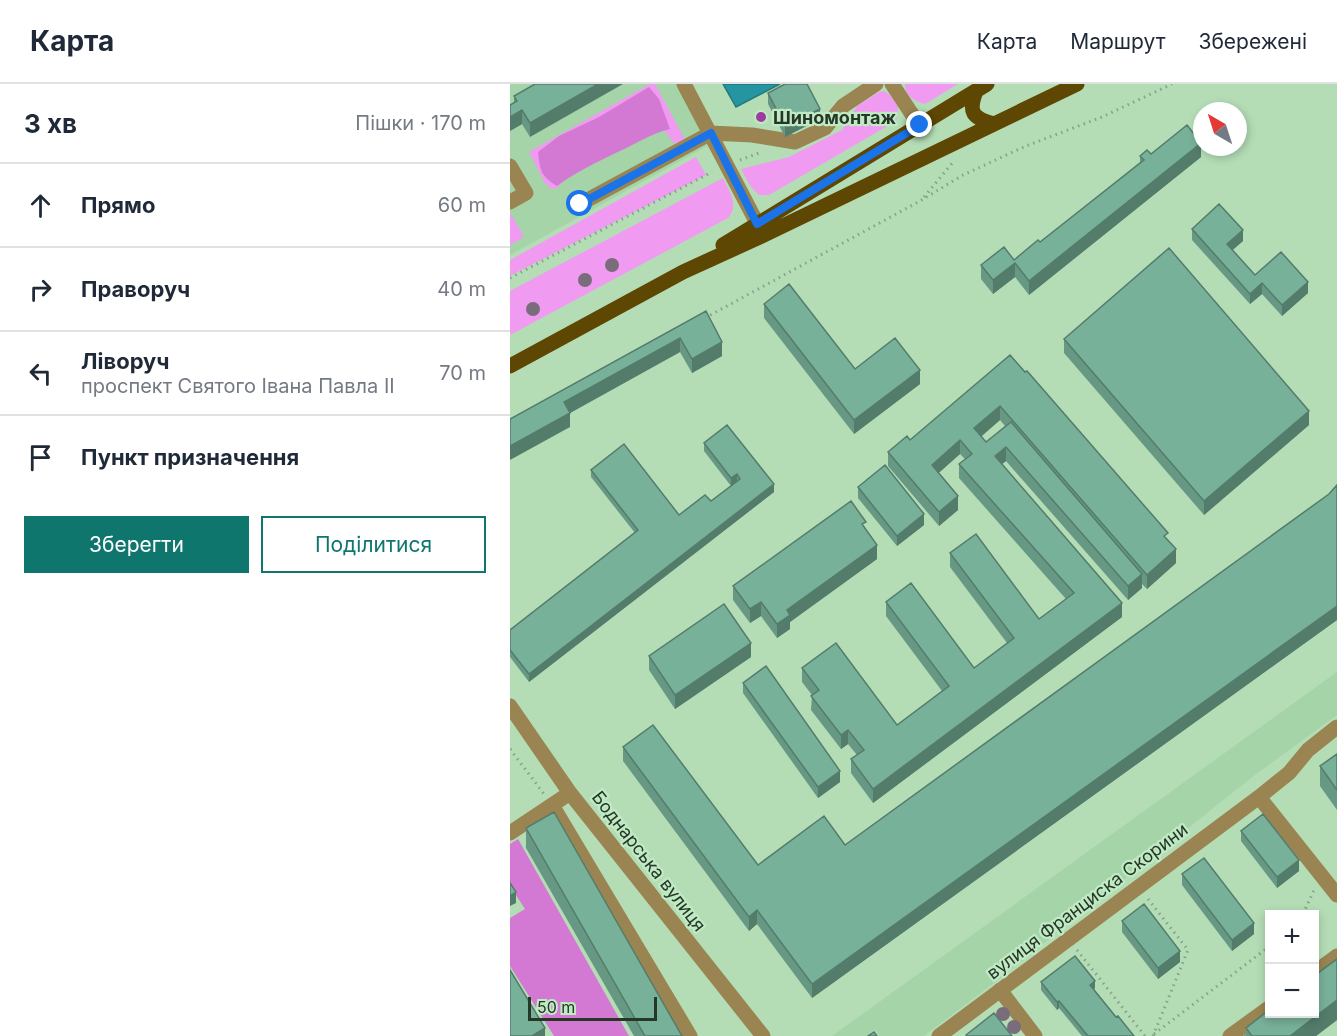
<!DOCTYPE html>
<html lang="uk">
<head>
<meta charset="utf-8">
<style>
  :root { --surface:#fff; --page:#f6f6f7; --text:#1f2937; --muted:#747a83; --line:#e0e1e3; --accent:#0f766e }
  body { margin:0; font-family:Inter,sans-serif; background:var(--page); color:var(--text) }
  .controls { position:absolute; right:18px; bottom:18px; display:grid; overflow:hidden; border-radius:0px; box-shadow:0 3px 9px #0003 }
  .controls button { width:54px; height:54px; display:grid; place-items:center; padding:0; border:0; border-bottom:2px solid var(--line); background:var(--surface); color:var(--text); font:30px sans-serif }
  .compass { position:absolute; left:683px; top:18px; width:54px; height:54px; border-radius:50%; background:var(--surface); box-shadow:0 3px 9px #0003; rotate:321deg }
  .scale { position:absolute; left:18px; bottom:15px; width:129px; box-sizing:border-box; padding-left:6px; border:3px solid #263627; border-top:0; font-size:16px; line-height:21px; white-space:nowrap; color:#263627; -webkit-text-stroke:4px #c0eac3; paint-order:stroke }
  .stop { position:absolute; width:18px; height:18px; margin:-14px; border:4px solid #1a73e8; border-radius:50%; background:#fff }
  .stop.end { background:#1a73e8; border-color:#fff; box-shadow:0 2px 6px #0008 }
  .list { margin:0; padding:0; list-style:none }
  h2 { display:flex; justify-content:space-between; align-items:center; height:78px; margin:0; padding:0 24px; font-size:26px }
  h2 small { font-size:20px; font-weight:400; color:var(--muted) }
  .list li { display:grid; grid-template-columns:39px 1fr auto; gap:18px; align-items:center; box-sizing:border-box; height:84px; padding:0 24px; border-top:2px solid var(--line) }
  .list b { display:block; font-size:22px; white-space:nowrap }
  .list p { margin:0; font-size:20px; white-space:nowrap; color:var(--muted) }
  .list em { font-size:20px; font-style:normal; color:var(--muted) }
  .actions { display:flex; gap:12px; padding:18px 24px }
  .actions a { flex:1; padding:14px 0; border:2px solid var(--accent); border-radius:0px; text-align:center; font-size:21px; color:var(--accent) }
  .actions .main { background:var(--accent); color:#fff }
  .icon { flex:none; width:33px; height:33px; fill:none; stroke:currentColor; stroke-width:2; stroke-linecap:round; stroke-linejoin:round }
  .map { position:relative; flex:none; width:827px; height:952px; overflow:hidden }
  header { display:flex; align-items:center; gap:36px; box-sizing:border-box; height:84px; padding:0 30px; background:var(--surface); border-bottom:2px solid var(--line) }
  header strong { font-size:28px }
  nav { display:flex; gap:33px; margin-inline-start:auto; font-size:21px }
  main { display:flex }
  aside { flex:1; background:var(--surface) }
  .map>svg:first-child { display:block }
  .built { fill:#a5d4a8 }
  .green { fill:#f09bf1 }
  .forest { fill:#d379d4 }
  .water { fill:#2495a1; stroke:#25787c; stroke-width:1.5 }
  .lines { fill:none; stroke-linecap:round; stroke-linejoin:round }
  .path { stroke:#83a485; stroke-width:3; stroke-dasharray:1.5 4.5; stroke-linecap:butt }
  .minor { stroke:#998452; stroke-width:15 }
  .major { stroke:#5e4603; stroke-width:15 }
  .tree { fill:#796c7b }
  .wall { fill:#679884; fill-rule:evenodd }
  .shaded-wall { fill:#547c6b }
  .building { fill:#78b199; stroke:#547c6b; stroke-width:1.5 }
  .route { stroke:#1a73e8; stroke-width:8 }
  .poi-dot { fill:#9e3ba1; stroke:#c0eac3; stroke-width:2 }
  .labels { text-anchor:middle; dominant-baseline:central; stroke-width:4.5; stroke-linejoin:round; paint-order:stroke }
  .poi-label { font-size:18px; font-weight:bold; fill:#263627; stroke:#c0eac3; text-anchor:start }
  .street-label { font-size:18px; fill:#263627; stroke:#c0eac3 }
</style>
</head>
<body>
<header>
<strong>Карта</strong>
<nav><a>Карта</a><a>Маршрут</a><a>Збережені</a></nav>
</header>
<main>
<aside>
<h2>3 хв<small>Пішки · 170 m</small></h2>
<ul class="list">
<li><svg class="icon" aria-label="ahead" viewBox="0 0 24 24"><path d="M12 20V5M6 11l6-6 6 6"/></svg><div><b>Прямо</b></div><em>60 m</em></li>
<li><svg class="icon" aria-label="right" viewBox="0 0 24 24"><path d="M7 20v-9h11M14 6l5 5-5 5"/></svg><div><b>Праворуч</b></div><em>40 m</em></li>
<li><svg class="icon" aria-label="left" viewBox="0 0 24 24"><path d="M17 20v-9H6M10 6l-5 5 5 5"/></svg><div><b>Ліворуч</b><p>проспект Святого Івана Павла II</p></div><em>70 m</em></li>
<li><svg class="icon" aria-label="arrive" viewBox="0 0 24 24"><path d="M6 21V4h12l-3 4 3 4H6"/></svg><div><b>Пункт призначення</b></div></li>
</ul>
<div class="actions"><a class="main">Зберегти</a><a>Поділитися</a></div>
</aside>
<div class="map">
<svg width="827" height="952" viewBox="0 0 827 952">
  <rect width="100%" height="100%" fill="#b4ddb6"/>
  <!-- built -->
  <path class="built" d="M0,0h167l34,60 -201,111z
    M827,588v43l-86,63 -257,205 -70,53h-45l-4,-6 -8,6h-35z"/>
  <!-- green -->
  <path class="green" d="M140,0h5l32,59 -9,2 -6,-4 -13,-18 -94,53 -6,11 -8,2 -6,-6 -16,-31z
    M395,0h53l-33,20c-11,-3 -20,-8 -20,-20z
    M374,7l6,4 8,12 -2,14 -127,74h-10l-8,-8 -10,-18 48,-12 53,-27 15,-24 22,-14z
    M186,73l10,18 -196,101v-16z
    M213,94c6,13 17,27 5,40l-218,117v-44z
    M1,130l13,23 -14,8v-30z"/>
  <!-- forest -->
  <path class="forest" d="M139,3l10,12 11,30c-13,3 -22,8 -34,14 -27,14 -55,25 -79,43 -16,-10 -17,-15 -19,-34l21,-16 40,-19z
    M8,755l111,197h-75l-44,-70v-48l15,-9 -15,-23v-42z"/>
  <!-- water -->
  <path class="water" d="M213,0h57l-44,23z"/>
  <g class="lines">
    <!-- path -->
    <path class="path" d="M230,76l19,-7
      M414,113l30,-36
      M0,194l202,-106
      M195,234l215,-117 43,-26 63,-29 76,-29 70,-33
      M0,665l34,45
      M638,815l40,51 -35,86
      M793,830l11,-24
      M567,866l68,86
      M644,950l116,-88"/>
    <!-- minor -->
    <path class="minor" d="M174,0l73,139
      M382,0l27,41
      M201,49l41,2 43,7 30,-14 18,-22 33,-22
      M0,82l16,27 -16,9
      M70,120l131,-71
      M0,622l60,87 193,243
      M749,713l78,98
      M42,721l138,231
      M0,749l60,-40
      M804,889l23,-17
      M490,906l35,46
      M429,952l320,-239 30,-24 19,-23 29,-23
      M720,952l40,-29"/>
    <!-- major -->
    <path class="major" d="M466,7c-8,21 -4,27 18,33
      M213,161l264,-161
      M0,282l173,-94 81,-37 313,-151"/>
  </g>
  <!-- trees -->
  <g class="tree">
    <circle cx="102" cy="181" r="7"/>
    <circle cx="75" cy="196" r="7"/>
    <circle cx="23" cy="225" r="7"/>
    <circle cx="493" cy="930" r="7"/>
    <circle cx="504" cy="943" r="7"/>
  </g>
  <!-- wall -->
  <path class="wall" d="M25,0l-5,53 -8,-13 -12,7v-26l4,-3v-6z
    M258,9l52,26 -35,18 -17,-33z
    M641,70l50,3 -172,138 -14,-18 -22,17 -12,-15v-14l33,-5 26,-18 100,-80v-6z
    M682,145l51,12 -11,9 23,25 53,18 -26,23 -20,-22 -12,10 -58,-64z
    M254,220l91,65 65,15 -66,50 -90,-116z
    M196,227l16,45 -30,17 -12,-21 -110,61v14l-60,-8z
    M554,255l245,86 -105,90 -140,-162z
    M500,271l166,208 -29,26 -5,-5v4l-14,12 -122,-139 -4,3 120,153 -249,186 -22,-30v-14l6,-4 -9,-11 -7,5 -30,-39 1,-15 -10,-13v-14l95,57 45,-34 -56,-75v-14l88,66 33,-25 -57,-76v-14l89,66 27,-20 -107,-121v-14l6,-5 -5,-5 -22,19 20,37 -19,16 -51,-60v-14l22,-12zM490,336l5,6 -19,16 -5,-5z
    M194,359l70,49 -245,190 -19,-25v-27l125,-97 -44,-56v-7l88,45 32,-14 20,-15 -27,-35z
    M827,401v135l-525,378 -55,-74 -8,7 -126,-170v-14l135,118 87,-20 484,-351z
    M348,403l66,38 -27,21 -39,-48z
    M356,446l11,29 -87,63v7l-13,9 -16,-22 -11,7 -17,-23v-14z
    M139,572l102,1 -76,52 -26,-39z
    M233,599l97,99 -22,16 -75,-105z
    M827,670v56l-17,-24v-20z
    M16,744l156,208h-48l-108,-188z
    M731,747l58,40 -22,17 -36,-47z
    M672,790l72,60 -22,17 -50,-66z
    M612,837l58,41 -22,17 -36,-47z
    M531,898l54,6 -1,1 22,28 18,19h-52l-23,-28 -2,2 -16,-20z
    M827,936l-21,16h-73l3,-2v-6z"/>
  <!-- shaded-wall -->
  <path class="shaded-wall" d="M88,0h25l-93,53v-14z
    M310,25v10l-35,18v-11z
    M12,26v14l-12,7v-14z
    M691,59v14l-172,138v-14z
    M733,146v11l-16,14v-11z
    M505,179v14l-22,17v-14z
    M798,198v11l-26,23v-11z
    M752,199v11l-12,10v-10z
    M170,254v14l-110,61v14l-60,33v-14l54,-44z
    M212,258v14l-30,17v-14z
    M410,286v14l-66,50v-14z
    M490,322v14l-26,22v-14z
    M799,327v14l-105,90v-14z
    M450,356v14l-28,25v-14z
    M496,363v14l-11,9v-14z
    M227,390v7l-6,5v-8z
    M264,400v8l-245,190v-8z
    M448,412v14l-19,16v-14z
    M414,430v11l-27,21v-10z
    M367,461v14l-87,63v7l-13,9v-14l10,-14z
    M666,465v14l-29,26v-14z
    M632,490v14l-14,12v-14z
    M251,518v14l-11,7v-14z
    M612,519v14l-249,186v-14z
    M827,522v14l-525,378v-14z
    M241,559v14l-76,52v-14z
    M338,646v14l-7,5v-14z
    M330,687v11l-22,16v-11z
    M789,776v11l-22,17v-11z
    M6,808v11l-6,3v-10z
    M247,826v14l-8,7v-14z
    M744,839v11l-22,17v-11z
    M670,867v11l-22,17v-11z
    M585,897v7l-5,4v-7z
    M827,916v20l-21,16h-26z
    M549,917v7l-2,2v-8z
    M35,944v8h-13z"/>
  <!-- building -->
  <path class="building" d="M25,0h63l-68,39 -8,-13 -12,7v-12l7,-4 -3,-5z
    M275,0h22l13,25 -35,17 -17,-33z
    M677,41l14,18 -172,138 -14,-18 -22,17 -12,-15 23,-18 10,13 24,-20 2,2 104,-82 -4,-4 7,-6 4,4z
    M709,120l24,26 -16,14 28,31 26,-23 27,30 -26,23 -20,-22 -12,11 -58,-65z
    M659,164l140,163 -105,90 -140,-162z
    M279,200l66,85 40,-31 25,32 -66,50 -90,-116z
    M196,227l16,31 -30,17 -12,-21 -116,64 6,11 -60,33v-27z
    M500,271l15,17 2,-1 141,162 -4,3 12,13 -29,26 -147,-169 -26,22 12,14 25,-20 131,152 -14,12 -122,-139 -11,9 127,147 -249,186 -22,-30 13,-9 -16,-20 -7,5 -30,-39 8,-6 -17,-22 34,-25 61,82 52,-39 -63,-84 25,-19 63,85 40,-30 -64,-85 26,-19 63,85 35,-26 -115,-129 13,-10 -12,-14 -28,25 26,31 -19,16 -51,-60 19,-16 3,4z
    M217,341l47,59 -245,190 -19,-24v-20l128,-100 -47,-60 33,-26 55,71 26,-20 6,6 29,-22 -3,-5 -6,4 -27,-35z
    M375,381l39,49 -27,22 -39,-49z
    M827,401v121l-525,378 -55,-74 -8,7 -126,-170 30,-22 105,140 66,-49 21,29 484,-351z
    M341,417l15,21 -4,2 15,21 -90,65 3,5 -13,9 -16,-22 -11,7 -17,-23z
    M214,520l27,39 -76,52 -26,-39z
    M256,582l74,105 -22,16 -75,-104z
    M827,670v36l-17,-24z
    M44,728l128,224h-37l-119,-208z
    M753,730l36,46 -22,17 -36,-46z
    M694,774l50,65 -22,17 -50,-66z
    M0,799l6,9 -6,4z
    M634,820l36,47 -22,17 -36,-47z
    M565,872l20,25 -5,4 26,32 2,-1 16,20h-46l-29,-35 -2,1 -16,-20z
    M827,875v41l-47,36h-38l-6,-8 23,-18v4h45v-38z
    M0,886l35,58 -13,8h-22z
    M484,929l18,23h-45l-1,-1z
    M364,948l3,4h-9z"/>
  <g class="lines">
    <!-- route -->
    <path class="route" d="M70,120l131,-71 46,91 163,-99"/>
  </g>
  <!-- markers -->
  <circle class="poi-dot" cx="251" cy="33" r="6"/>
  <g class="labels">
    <!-- poi labels -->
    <g class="poi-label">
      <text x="263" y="33">Шиномонтаж</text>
    </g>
    <!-- street labels -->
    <g class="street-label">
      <text transform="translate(139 777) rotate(52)">Боднарська вулиця</text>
      <text transform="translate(577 817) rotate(-37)">вулиця Франциска Скорини</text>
    </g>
  </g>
</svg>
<div class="controls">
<button>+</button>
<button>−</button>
</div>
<svg class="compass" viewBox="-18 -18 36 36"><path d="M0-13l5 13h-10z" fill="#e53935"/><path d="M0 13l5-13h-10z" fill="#747a83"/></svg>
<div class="scale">50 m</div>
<div class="stop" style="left:70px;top:120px"></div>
<div class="stop end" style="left:410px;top:41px"></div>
</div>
</main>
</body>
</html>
